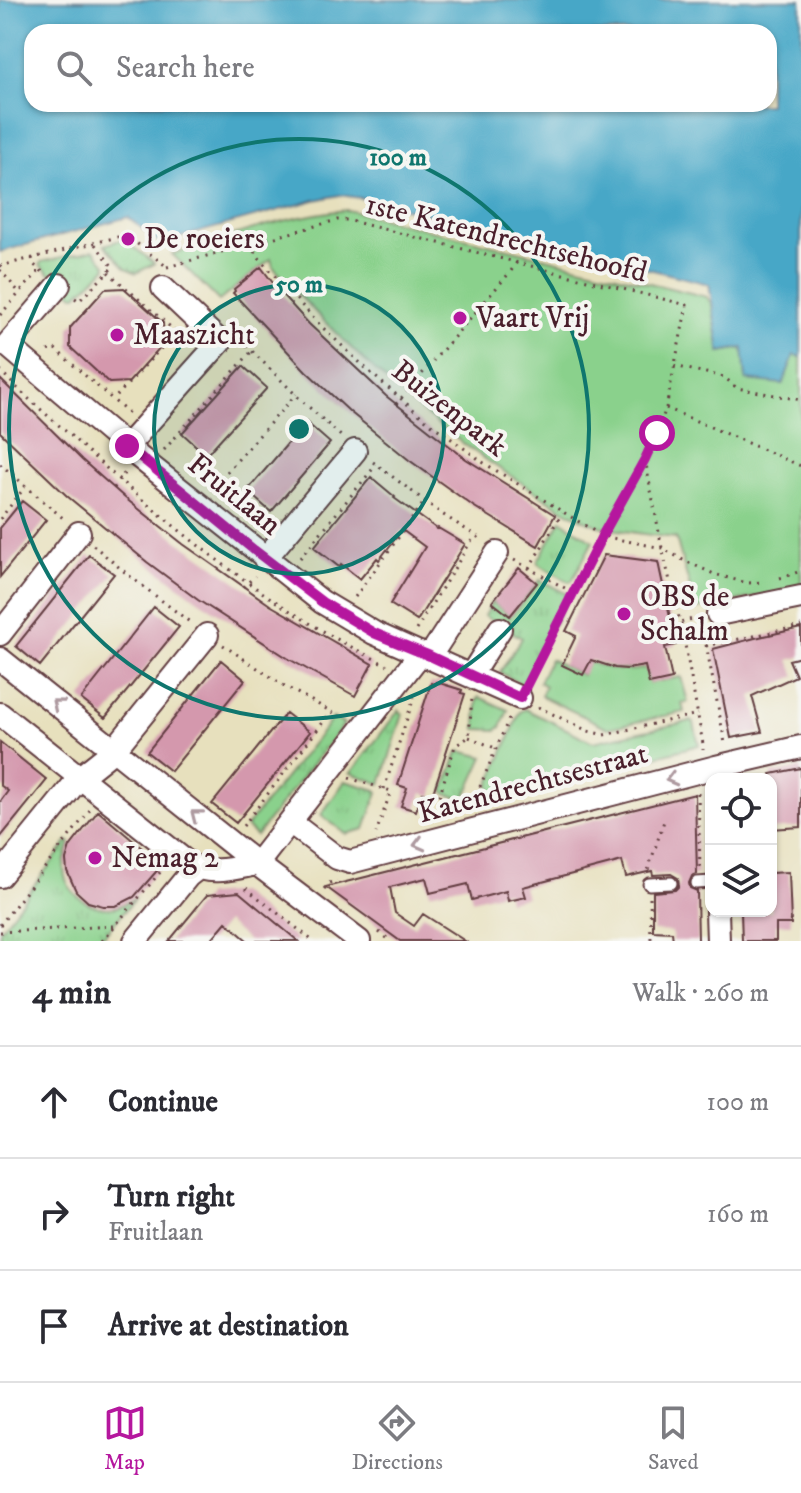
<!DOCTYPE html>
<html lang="en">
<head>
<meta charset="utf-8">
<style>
  :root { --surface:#fff; --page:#f7f7f7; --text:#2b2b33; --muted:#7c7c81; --line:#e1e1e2; --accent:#b5179e }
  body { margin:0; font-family:"IM FELL DW Pica",serif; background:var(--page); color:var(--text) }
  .controls { position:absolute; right:24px; bottom:24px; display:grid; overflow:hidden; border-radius:16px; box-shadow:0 2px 6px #0004 }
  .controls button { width:72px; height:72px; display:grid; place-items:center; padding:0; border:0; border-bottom:2px solid var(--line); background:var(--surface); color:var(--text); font:40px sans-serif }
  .stop { position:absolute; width:24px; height:24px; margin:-18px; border:6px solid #b5179e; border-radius:50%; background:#fff }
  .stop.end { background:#b5179e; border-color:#fff; box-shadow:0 2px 8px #0008 }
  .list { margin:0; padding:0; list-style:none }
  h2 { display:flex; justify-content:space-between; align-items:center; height:104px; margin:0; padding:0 32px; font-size:34px }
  h2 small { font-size:26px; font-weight:400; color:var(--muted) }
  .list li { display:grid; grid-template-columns:52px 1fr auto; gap:24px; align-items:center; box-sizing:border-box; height:112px; padding:0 32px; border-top:2px solid var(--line) }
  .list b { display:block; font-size:30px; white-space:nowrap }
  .list p { margin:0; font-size:26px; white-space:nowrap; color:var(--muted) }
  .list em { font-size:26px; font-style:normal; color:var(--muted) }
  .icon { flex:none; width:44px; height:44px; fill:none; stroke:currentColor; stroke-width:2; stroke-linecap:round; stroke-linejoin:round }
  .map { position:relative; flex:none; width:801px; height:941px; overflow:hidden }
  .search { position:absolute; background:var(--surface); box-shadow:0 2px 6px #0004; left:24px; right:24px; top:24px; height:88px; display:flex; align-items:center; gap:20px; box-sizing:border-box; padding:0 28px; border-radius:24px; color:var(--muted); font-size:30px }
  .sheet { height:440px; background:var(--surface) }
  nav { display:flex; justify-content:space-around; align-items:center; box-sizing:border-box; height:112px; border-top:2px solid var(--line); background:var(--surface); font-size:22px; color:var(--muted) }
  nav a { display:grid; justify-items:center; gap:4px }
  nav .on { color:var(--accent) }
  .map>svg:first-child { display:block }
  .grass { fill:url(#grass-tufts); stroke:#6a785c; stroke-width:2 }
  .green { fill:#8ad18c; stroke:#6a785c; stroke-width:2 }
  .water { fill:#47a7c7; stroke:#486379; stroke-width:2; fill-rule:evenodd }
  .building { fill:#d498ad }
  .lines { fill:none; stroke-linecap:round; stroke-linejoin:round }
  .lane-casing { stroke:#623c41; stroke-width:15 }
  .street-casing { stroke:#623c41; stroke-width:26 }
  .path { stroke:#623c41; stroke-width:3; stroke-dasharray:2 6; stroke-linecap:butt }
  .lane { stroke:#fff; stroke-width:11 }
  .street { stroke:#fff; stroke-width:22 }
  .oneway { stroke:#ae9aa0 }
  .route { stroke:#b5179e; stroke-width:10 }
  .ring { fill:none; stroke:#0f766e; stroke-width:4 }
  .poi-dot { fill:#b5179e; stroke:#f6f6f2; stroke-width:3 }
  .labels { text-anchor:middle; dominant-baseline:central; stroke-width:8; stroke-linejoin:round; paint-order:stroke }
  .poi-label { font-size:30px; fill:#4a1f2b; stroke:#f6f6f2; text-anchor:start }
  .street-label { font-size:30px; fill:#4a1f2b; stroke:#f6f6f2 }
  .centre { fill:#0f766e; stroke:#f6f6f2; stroke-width:4 }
  .ring-label { font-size:24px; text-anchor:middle; font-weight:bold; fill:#0f766e; stroke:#f6f6f2; stroke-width:8; stroke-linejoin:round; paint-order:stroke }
</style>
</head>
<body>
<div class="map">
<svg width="801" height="941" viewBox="0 0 801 941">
  <defs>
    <pattern id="grass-tufts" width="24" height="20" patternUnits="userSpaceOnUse" patternTransform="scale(2)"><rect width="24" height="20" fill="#8ad18c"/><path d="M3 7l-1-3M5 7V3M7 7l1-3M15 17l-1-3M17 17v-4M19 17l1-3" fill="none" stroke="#79b379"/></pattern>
  </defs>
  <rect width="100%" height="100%" fill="#f6f6f2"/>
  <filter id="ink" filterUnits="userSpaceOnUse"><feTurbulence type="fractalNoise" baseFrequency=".0125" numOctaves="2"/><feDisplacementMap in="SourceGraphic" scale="16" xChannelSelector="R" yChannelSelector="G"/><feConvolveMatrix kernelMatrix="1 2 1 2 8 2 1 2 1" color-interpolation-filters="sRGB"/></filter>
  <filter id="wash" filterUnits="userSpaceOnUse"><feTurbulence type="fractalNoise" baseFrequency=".006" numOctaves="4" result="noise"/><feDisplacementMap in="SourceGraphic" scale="32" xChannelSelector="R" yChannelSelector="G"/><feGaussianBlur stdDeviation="1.8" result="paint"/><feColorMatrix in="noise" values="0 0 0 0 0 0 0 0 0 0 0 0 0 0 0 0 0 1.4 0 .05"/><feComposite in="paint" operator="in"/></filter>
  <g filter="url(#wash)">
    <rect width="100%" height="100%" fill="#e7e0bd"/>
    <!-- grass -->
    <path class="grass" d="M123,239l30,23 1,2 -18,9 -10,-5 -21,-23z
      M93,250l2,1 11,13v4l-29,27h-3l-34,-30 1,-3z
      M561,520l32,21 -21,40 -3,1 -31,-18v-3z
      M540,580l29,15 -47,90 -22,-13 22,-34 -38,-22 8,-14 18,14z
      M479,697l29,13 -7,17 -4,3 -21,-1 1,-29z
      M399,710l4,4 -22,70 -30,-11z
      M333,718l11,6 -88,112 -10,-9z
      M460,751l24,6 -18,39 -3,3 -17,-5 -2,-4 14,-37z
      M345,781l31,9 2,2 -13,37 -19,5 -25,-19z
      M68,841l2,1c-2,8 -6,17 -6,25 -1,26 29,46 53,40 6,-2 12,-6 18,-8l-36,42h-99v-11z"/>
    <!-- green -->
    <path class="green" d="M347,210l360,87 5,8 8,47 24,-4 30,35 9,1 11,-30 7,3v231l-105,21 -20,-71c-23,-3 -58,-6 -79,-13 -27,-9 -51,-27 -75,-42 -95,-58 -174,-134 -249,-216l-2,-8 -52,42 -47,-47c58,-17 115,-39 175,-44z
      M550,659l32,16 7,-13c19,7 37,11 57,6l3,15 32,-6 7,25 -6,1 2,9 -76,16 -67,-32 4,-10 -6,-4z
      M525,709l68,33 98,-21 3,2 5,22 -198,52 -8,-5 -4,-6 31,-74z"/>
    <!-- water -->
    <path class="water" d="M0,0h801v357l-7,-2 -11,29 -37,-4 -3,-32 -23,4 -11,-68 -342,-85 -27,-4 -25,5 -155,43 -32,-26 -128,35zM32,32h737v72h-737z"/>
    <g id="blocks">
      <!-- building -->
      <path class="building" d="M261,267l18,24 30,33 77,72 80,63 89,56 -17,31 -65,-40 -64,-46 -59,-48 -44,-41 -73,-78 2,-2 -1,-2z
        M124,288l39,35 1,20 -35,39 -20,1 -39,-36v-19l35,-39z
        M243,366l24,22 -61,67 -24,-22z
        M0,379l82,81 43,38 58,46 87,61 102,59 -17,32 -66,-37 -91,-59 -51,-38 -80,-66 -67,-64z
        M306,422l24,21 -59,69 -24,-21z
        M371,477l24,20 -1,1 43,31 1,-1 27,16 -48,77 -27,-17 35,-57 -23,-17 -23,30 -2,-2 -17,21 -19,-15 -2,3 -25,-20z
        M22,501l24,19 -46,57v-49z
        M89,555l25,19 -74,92 -24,-20z
        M604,555l54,7 18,83 -11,2 7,32 -23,5 -4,-18 -18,3 -12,-1 -24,-8 -8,15 -21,-10 14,-29 -10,-5z
        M519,568l18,15 -27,33 -18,-14z
        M154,607l25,20 -74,91 -24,-19z
        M801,628v29l-12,3 7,16 -44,20 10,36 -31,6 -18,-89 42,-11z
        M221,660l24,20 -74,91 -24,-19z
        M436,682l26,8 -1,3 4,1 -33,102 -10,-3 -6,18 -15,-5 6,-18 -9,-3 33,-102 4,1z
        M286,713l24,19 -74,91 -24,-19z
        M0,742l47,38 -47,58v-36l8,-11 -8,-6z
        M801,768v59l-30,2v-55z
        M695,794l2,80 -5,2 -3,7 1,5 7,3 1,50h-25l-1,-9 -19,-1v-39l22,-2 4,-4 -1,-8 -7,-4 -18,1 -1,-4 -26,6 -4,-16 -99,26 3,10 -18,4 -2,-10 -34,9 -4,-16 -38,9 -4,-15 -36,9 5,26 19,13 9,-12 42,27h-65l-74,-54z
        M98,811l64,54 -28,32 -18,9h-13l-15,-4 -12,-11 -9,-20 -1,-11 4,-13z
        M789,872l2,52h-15v17h-34l-1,-30h30v-38z
        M239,892l59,49h-50l-22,-19 -16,19h-41l38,-46z"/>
    </g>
  </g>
  <g filter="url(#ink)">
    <use href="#blocks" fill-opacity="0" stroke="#623c41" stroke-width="2"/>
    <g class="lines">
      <defs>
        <path id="lane" d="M697,883l14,-1
          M649,884l22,-1"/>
        <path id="street" d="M59,285l-52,60 132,112 183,145 52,31 146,65
          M127,446l93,-104 -57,-54
          M265,559l90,-108
          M718,614l83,-17
          M0,634l79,-101
          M430,656l67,-103
          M0,659l257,205 102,77
          M471,675l29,-46
          M0,714l189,150c21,12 46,4 68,0l164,-211
          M290,822l47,36 13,4 366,-95 85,-20
          M0,876l80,-99 34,-27 93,-115
          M717,911l1,30
          M135,941l53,-65 9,-7"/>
      </defs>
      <!-- lane casing -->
      <use href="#lane" class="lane-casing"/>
      <!-- street casing -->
      <use href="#street" class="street-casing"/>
      <!-- path -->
      <path class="path" d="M249,245l20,25 52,56 51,48 55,47 57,42 118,73 60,12 21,12 31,14 33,9 18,-1
        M32,258l2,7 10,8
        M0,266l126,-31 40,31
        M167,267l170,-47h10l340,85 -21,103 -9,25 -12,26 -43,77 -73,145
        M0,270l19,22
        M108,272l68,60 -62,67
        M75,298l4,3 34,-34 -19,-24
        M0,315l40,-45
        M241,340l59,59 42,38
        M48,351l6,-3 75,66
        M674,366l50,11 13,11 64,12
        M0,370c21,24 48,45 72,67 93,86 199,173 315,228
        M396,404l115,-133 6,-9
        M666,408l135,58
        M164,450l88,-99
        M645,459l17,89 18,74 17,-4
        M373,462l69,52 39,25
        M0,464l64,55
        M114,488l11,-16
        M211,490l85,-96
        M0,519l25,-32
        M93,545l34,29 64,49
        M300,558l76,-93
        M514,560l60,33
        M529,568l33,-55
        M780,578l21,-7
        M243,587l12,-11
        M355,597l70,-96
        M681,623l22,121v6
        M703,629l22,114
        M416,630l59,-95
        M223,645l63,42 57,31
        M706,646l95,-20
        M538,707l50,24 16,4 94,-21
        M469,737l26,11
        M349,778l42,13 -15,42
        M384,789l30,-92
        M698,793l2,76
        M475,810l1,-14 34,-80
        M449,816l-11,-16 17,-54 14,-9 3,-40
        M243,826l88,-114
        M648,870l16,-49
        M246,888l67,53
        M324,889l5,-6 8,-2
        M650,897l1,44
        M0,925l90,-115
        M0,932l114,-6
        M379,932l12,9
        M102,941l60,-71"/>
      <!-- lane -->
      <use href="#lane" class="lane"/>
      <!-- street -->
      <use href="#street" class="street"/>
    </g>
    <!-- one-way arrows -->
    <defs><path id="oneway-chevron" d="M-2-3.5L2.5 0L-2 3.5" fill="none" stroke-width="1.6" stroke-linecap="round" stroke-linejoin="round" transform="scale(2)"/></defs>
    <g class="oneway">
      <use href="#oneway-chevron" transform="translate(57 704) rotate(-141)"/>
      <use href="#oneway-chevron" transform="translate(671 779) rotate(165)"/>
      <use href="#oneway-chevron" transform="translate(196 815) rotate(-142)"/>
      <use href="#oneway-chevron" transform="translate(419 844) rotate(166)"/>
    </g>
  </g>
  <g class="lines" filter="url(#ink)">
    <!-- route -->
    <path class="route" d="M127,446l127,104 68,52 52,31 56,23 90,42 82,-162 43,-77 12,-26"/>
  </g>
  <!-- distance rings -->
  <circle cx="299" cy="429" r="145" fill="#0f766e" fill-opacity=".12"/>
  <g class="ring">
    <circle cx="299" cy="429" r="145"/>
    <circle cx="299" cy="429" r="290"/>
  </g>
  <!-- markers -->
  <g class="poi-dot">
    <circle cx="128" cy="239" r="8"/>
    <circle cx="460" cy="318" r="8"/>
    <circle cx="117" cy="335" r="8"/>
    <circle cx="624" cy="614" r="8"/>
    <circle cx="95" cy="858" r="8"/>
  </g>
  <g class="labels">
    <!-- poi labels -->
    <g class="poi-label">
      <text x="144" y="239">De roeiers</text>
      <text x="476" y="318">Vaart Vrij</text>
      <text x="133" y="335">Maaszicht</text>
      <text x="640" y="597">OBS de<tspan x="640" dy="34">Schalm</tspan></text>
      <text x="111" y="858">Nemag 2</text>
    </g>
    <!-- street labels -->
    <g class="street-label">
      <text transform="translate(506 239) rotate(14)">1ste Katendrechtsehoofd</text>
      <text transform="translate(449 409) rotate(38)">Buizenpark</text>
      <text transform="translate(234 495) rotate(39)">Fruitlaan</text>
      <text transform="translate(533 784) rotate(-15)">Katendrechtsestraat</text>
    </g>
  </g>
  <circle cx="299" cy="429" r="12" class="centre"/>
  <g class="ring-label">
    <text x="398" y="165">100 m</text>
    <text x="299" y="292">50 m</text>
  </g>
</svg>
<div class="controls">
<button><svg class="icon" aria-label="locate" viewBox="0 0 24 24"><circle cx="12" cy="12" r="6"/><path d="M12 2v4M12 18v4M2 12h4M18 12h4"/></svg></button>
<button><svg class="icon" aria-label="layers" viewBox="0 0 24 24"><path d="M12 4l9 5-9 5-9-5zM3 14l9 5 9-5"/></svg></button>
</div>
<div class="stop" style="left:657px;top:433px"></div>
<div class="stop end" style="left:127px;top:446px"></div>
<div class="search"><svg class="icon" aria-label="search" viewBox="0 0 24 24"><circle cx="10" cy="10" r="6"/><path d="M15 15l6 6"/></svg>Search here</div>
</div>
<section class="sheet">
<h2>4 min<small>Walk · 260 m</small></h2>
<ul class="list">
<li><svg class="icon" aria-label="ahead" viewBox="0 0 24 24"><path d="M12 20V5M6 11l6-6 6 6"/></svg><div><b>Continue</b></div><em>100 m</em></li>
<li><svg class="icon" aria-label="right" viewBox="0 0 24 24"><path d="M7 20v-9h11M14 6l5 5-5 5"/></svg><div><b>Turn right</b><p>Fruitlaan</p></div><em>160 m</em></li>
<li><svg class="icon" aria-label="arrive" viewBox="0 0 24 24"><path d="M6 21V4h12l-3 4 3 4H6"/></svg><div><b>Arrive at destination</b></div></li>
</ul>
</section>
<nav>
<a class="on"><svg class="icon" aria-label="map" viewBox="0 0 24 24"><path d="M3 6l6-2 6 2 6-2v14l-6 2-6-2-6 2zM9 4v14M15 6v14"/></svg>Map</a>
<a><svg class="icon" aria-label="directions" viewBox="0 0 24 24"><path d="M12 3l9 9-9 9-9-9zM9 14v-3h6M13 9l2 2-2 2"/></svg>Directions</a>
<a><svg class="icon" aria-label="saved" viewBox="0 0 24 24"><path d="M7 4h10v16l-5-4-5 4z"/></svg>Saved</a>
</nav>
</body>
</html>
